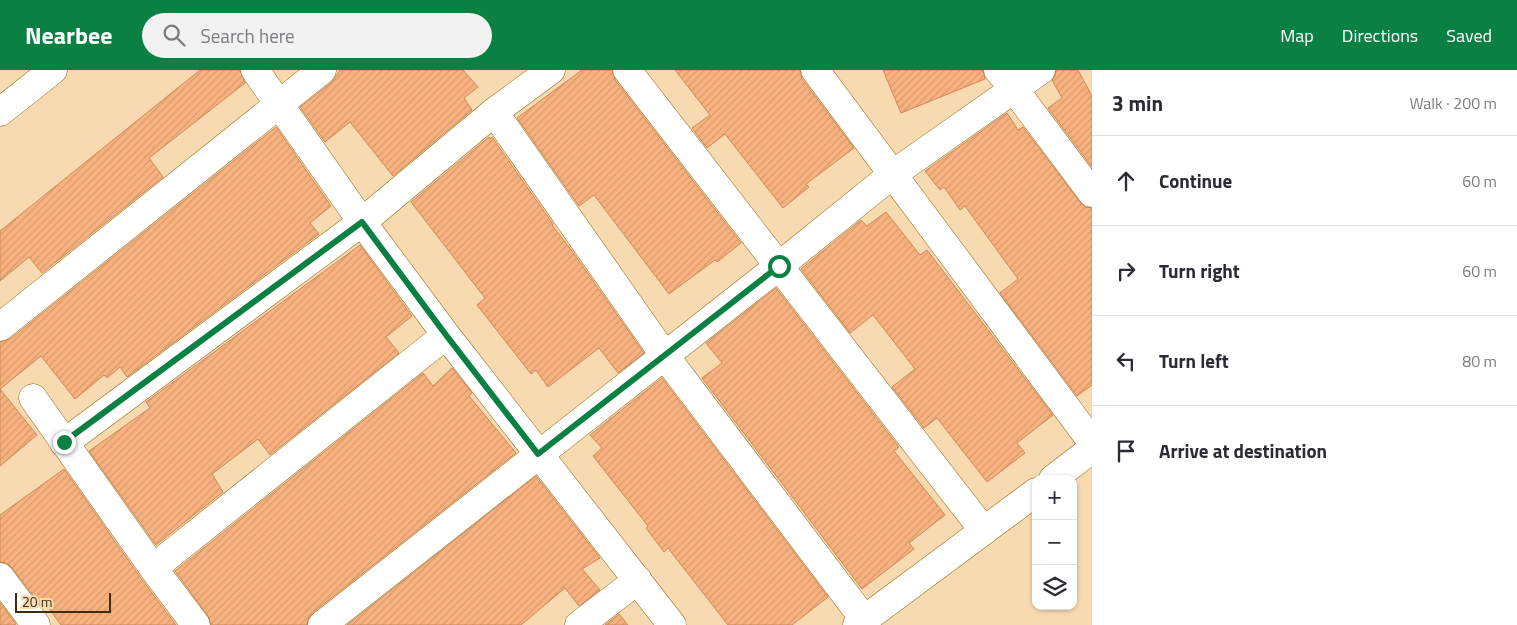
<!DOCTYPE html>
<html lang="en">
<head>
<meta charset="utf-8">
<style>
  :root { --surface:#fff; --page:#f2f2f3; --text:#2b2b33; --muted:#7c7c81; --line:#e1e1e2; --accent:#0b8043 }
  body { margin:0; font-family:"Titillium Web",sans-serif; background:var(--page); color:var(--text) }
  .controls { position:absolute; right:15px; bottom:15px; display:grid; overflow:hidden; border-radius:10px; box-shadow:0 1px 4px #0004 }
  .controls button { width:45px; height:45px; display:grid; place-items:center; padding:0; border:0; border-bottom:1px solid var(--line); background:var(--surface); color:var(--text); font:25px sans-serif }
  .scale { position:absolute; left:15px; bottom:12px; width:96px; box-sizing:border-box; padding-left:5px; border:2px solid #3f2c0d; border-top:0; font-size:14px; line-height:18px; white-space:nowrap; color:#3f2c0d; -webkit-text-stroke:4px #f8dab0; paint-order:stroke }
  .stop { position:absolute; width:15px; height:15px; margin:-11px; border:4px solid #0b8043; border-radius:50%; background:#fff }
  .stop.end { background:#0b8043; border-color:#fff; box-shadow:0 1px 5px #0008 }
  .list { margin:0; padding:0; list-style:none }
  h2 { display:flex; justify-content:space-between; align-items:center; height:65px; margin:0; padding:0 20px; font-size:21px }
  h2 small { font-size:16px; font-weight:400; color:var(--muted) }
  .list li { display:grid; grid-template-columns:32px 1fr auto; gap:15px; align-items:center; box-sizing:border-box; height:90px; padding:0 20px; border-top:1px solid var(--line) }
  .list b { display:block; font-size:19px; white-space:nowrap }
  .list em { font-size:16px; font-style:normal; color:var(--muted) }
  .icon { flex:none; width:28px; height:28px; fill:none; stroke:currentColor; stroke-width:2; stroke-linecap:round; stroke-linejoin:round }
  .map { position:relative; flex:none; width:1092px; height:555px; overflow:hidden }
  header { display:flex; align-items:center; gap:30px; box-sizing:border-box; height:70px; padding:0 25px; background:var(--accent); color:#fff }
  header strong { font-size:24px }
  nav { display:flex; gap:28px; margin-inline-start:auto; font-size:18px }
  .search { width:350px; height:45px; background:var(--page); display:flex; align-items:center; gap:12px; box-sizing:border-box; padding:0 18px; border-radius:28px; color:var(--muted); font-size:19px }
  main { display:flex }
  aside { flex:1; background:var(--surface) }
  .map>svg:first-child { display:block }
  .building { fill:url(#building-hatch); stroke:#cd8956 }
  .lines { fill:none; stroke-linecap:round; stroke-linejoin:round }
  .minor-casing { stroke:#946717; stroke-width:29 }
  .minor { stroke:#fff; stroke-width:28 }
  .route { stroke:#0b8043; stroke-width:6 }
</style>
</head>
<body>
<header>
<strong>Nearbee</strong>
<div class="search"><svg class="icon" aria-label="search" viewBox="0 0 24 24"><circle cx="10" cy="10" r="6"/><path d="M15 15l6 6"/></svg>Search here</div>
<nav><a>Map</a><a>Directions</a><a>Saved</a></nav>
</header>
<main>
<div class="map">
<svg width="1092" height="555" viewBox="0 0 1092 555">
  <defs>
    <pattern id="building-hatch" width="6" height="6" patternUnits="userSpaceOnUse" patternTransform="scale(1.25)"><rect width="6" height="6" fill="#f9b27f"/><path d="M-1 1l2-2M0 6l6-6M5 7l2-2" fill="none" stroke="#d6996d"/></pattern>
  </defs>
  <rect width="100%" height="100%" fill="#f8dab0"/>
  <!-- building -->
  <path class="building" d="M200,0h40l5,13 -96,75 14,19 -121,96 -13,-16 -29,24v-50z
    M340,0h123l15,17 -14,11 8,12 -79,66 -43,-54 -25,20 -25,-35 32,-25z
    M582,0h30l3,10 126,163 -24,19 -2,-2 -46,34 -75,-99 -15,11 -62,-88z
    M675,0h125l2,9 52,69 -48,36 3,3 -26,21 -58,-74 -18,14 -15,-20 18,-13z
    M883,0h100l2,9 -84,34z
    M1056,0h22l14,26v71l-44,-59 14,-10 -10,-18 3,-4z
    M1007,43l11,17 5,-3 57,75 5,5 7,1v177l-15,11 -77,-103 18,-14 -53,-73 -5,4 -16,-23 -4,3 -15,-19z
    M276,57l55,79 -21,17 9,11 -192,143 -7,-10 -13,11 -3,-3 -29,24 -34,-43 -41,33 37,46 -37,31v-124l10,-3z
    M489,67l1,2 2,-2 61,87 -1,1 20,26 72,102 -26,20 -19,-25 -51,39 -12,-17 -5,4 -54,-69 8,-7 -74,-96z
    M886,142l34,43 7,-5 126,165 -36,28 8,10 -38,29 -50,-64 -13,10 -32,-41 23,-18 -42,-54 -23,18 -49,-64 60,-49 6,6z
    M360,175l52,71 -26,21 13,16 -129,102 -12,-16 -46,35 11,18 -67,53 -67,-94 61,-43 -4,-6z
    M776,218l123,159 -5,4 51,64 -36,28 5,6 -52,40 -160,-211 20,-15 -16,-20z
    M452,298l20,25 -3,3 47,57 -204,160 -4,6 -1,6h-96l-3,-9 -33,-45 248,-198 10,13z
    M662,308l166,219 -36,28h-64l-60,-77 -4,4 -18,-24 2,-2 -55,-70 9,-8 -12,-13z
    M64,399l76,108 36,48h-115l-16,-22 -4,3 -29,-38 -5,-5 -7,-1v-47z
    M536,406l64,82 -18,11 18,21 -21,16 -14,-18 -44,37h-174z
    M0,533l16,21 -2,1h-14z
    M619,544l9,11h-23z"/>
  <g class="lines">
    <defs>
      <path id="minor" d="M255,0l107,152 84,113 226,290
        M627,0l357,461
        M815,0l277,372
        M998,0l16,19 78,104
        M0,42l53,-42
        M494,42l171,244 199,263
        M0,257l322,-257
        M33,328l120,170 43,57
        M64,373l298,-221 132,-110 57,-42
        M1053,409l39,-30
        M153,498l293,-233
        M0,507l36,48
        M322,555l457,-359 114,-92 148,-104
        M579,555l59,-45
        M857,555l179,-133"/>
    </defs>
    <!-- minor casing -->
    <use href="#minor" class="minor-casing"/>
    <!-- minor -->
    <use href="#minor" class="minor"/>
  </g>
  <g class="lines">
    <!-- route -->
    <path class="route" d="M64,372l298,-220 84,113 92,119 241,-188"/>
  </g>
</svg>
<div class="controls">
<button>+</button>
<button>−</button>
<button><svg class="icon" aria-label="layers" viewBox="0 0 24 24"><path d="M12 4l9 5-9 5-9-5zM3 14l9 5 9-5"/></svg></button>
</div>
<div class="scale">20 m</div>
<div class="stop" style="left:779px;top:196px"></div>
<div class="stop end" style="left:64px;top:372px"></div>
</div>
<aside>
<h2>3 min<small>Walk · 200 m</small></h2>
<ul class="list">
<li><svg class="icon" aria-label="ahead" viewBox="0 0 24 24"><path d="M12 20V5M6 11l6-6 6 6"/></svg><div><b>Continue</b></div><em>60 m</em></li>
<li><svg class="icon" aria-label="right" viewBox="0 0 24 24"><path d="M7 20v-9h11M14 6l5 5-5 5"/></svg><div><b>Turn right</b></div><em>60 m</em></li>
<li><svg class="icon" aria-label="left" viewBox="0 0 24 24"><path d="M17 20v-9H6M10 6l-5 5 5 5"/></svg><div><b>Turn left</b></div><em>80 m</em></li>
<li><svg class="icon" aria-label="arrive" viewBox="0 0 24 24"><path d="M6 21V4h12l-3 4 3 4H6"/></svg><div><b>Arrive at destination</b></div></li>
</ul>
</aside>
</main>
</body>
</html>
